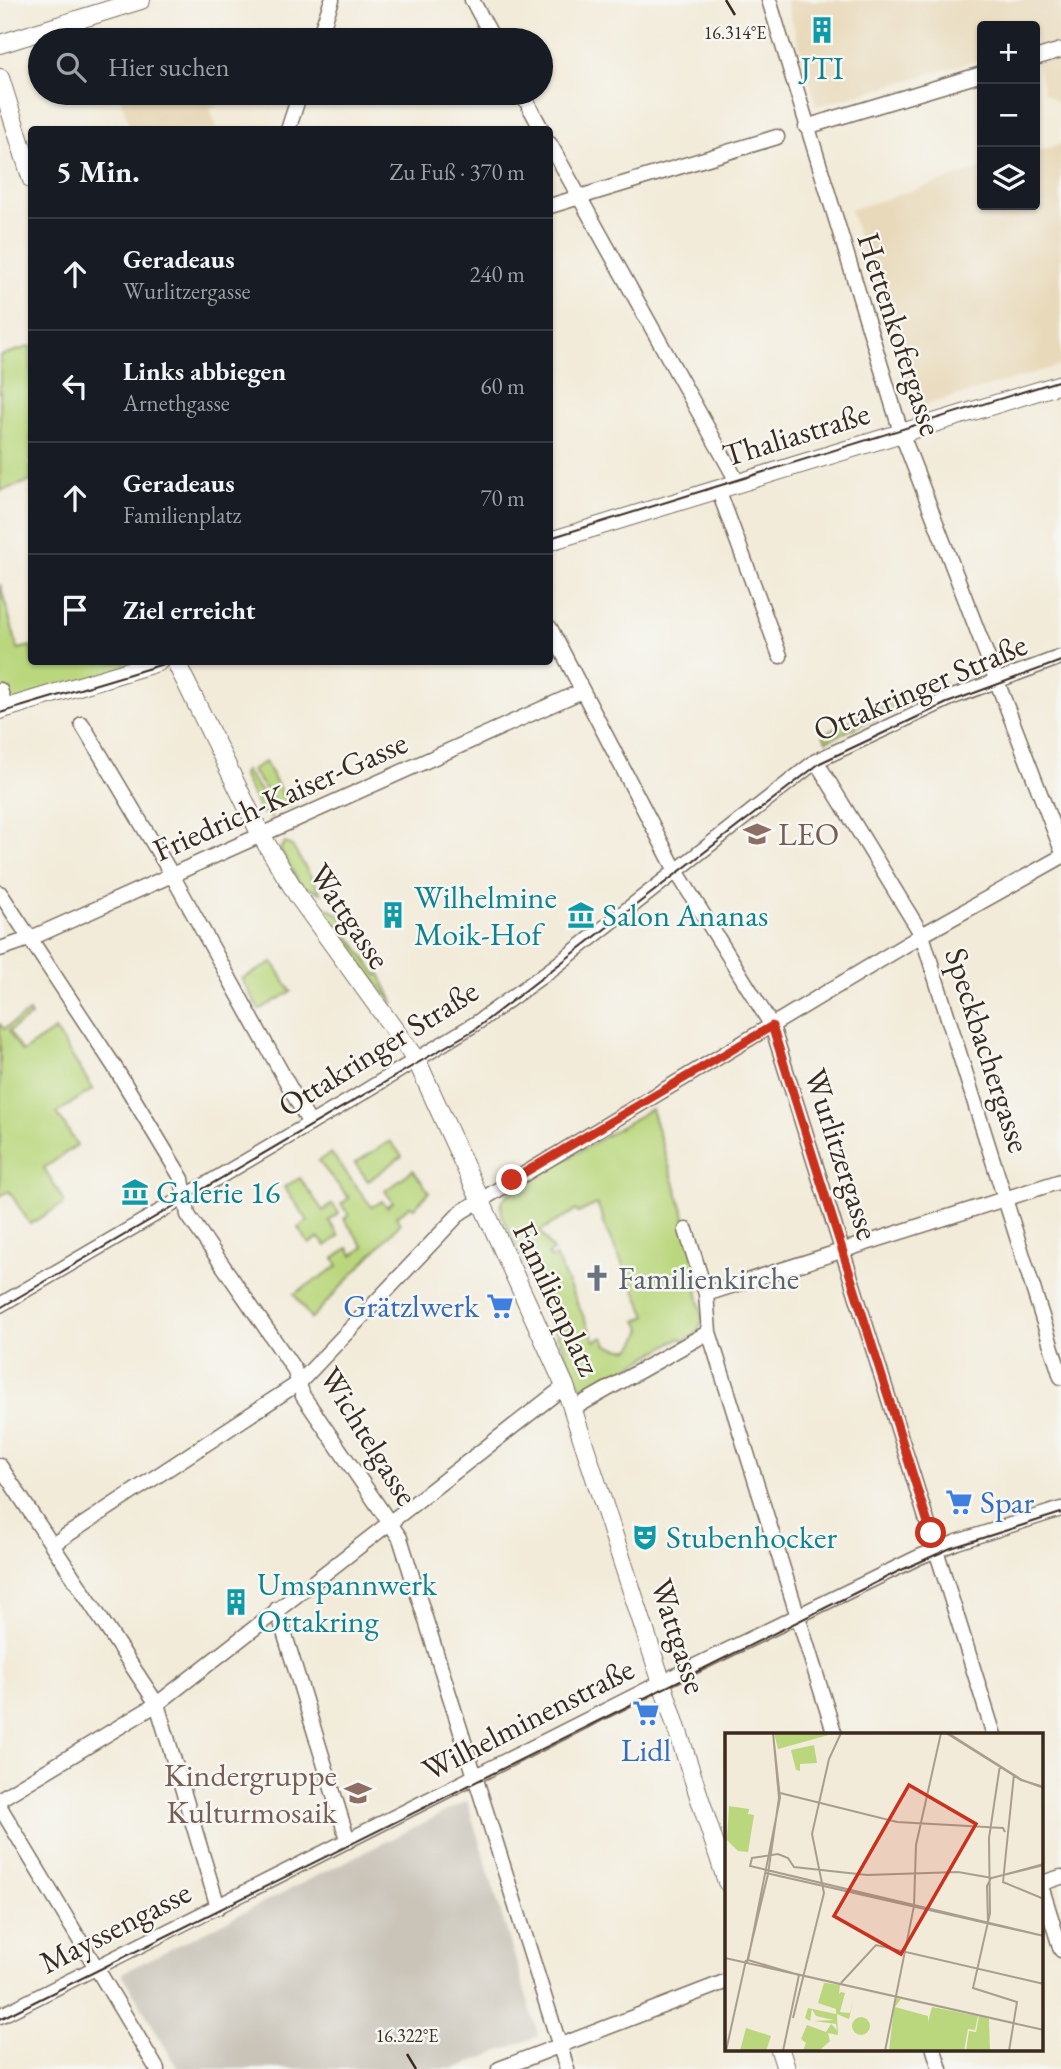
<!DOCTYPE html>
<html lang="de">
<head>
<meta charset="utf-8">
<style>
  :root { --surface:#171b24; --page:#242831; --text:#f1f3f6; --muted:#9ea1a6; --line:#363941 }
  body { margin:0; font-family:"EB Garamond",serif; background:var(--page); color:var(--text) }
  .controls { position:absolute; right:21px; top:21px; display:grid; overflow:hidden; border-radius:7px; box-shadow:0 2px 5px #0004 }
  .controls button { width:63px; height:63px; display:grid; place-items:center; padding:0; border:0; border-bottom:2px solid var(--line); background:var(--surface); color:var(--text); font:35px sans-serif }
  .stop { position:absolute; width:21px; height:21px; margin:-16px; border:5px solid #c8321e; border-radius:50%; background:#fff }
  .stop.end { background:#c8321e; border-color:#fff; box-shadow:0 2px 7px #0008 }
  .list { margin:0; padding:0; list-style:none }
  h2 { display:flex; justify-content:space-between; align-items:center; height:91px; margin:0; padding:0 28px; font-size:30px }
  h2 small { font-size:23px; font-weight:400; color:var(--muted) }
  .list li { display:grid; grid-template-columns:46px 1fr auto; gap:21px; align-items:center; box-sizing:border-box; height:112px; padding:0 28px; border-top:2px solid var(--line) }
  .list b { display:block; font-size:26px; white-space:nowrap }
  .list p { margin:0; font-size:23px; white-space:nowrap; color:var(--muted) }
  .list em { font-size:23px; font-style:normal; color:var(--muted) }
  .icon { flex:none; width:38px; height:38px; fill:none; stroke:currentColor; stroke-width:2; stroke-linecap:round; stroke-linejoin:round }
  .map { position:relative; flex:none; width:1061px; height:2069px; overflow:hidden }
  .search { position:absolute; background:var(--surface); box-shadow:0 2px 5px #0004; left:28px; top:28px; width:525px; height:77px; display:flex; align-items:center; gap:18px; box-sizing:border-box; padding:0 24px; border-radius:38px; color:var(--muted); font-size:26px }
  .panel { position:absolute; background:var(--surface); box-shadow:0 2px 5px #0004; left:28px; top:126px; width:525px; height:539px; border-radius:7px }
  .map>svg:first-child { display:block }
  .built { fill:#e8d9ba }
  .industrial { fill:#c9c3b8 }
  .green { fill:#bad77d; stroke:#7a804e; stroke-width:2; fill-rule:evenodd }
  .lines { fill:none; stroke-linecap:round; stroke-linejoin:round }
  .minor-casing { stroke:#7b6e5f; stroke-width:17 }
  .major-casing { stroke:#7b6e5f; stroke-width:20 }
  .minor { stroke:#fff; stroke-width:14 }
  .major { stroke:#fff; stroke-width:18 }
  .tram { stroke:#3b2a1e; stroke-width:2 }
  .route { stroke:#c8321e; stroke-width:9 }
  .ticks { fill:none; stroke:#3b2a1e; stroke-width:2.5 }
  .labels { text-anchor:middle; dominant-baseline:central; stroke-width:5; stroke-linejoin:round; paint-order:stroke }
  .culture-label { font-size:32px; fill:#0d838f; stroke:#f6f6f2; text-anchor:start }
  .street-label { font-size:32px; fill:#3b2a1e; stroke:#f6f6f2 }
  .education-label { font-size:32px; fill:#785e54; stroke:#f6f6f2; text-anchor:start }
  .worship-label { font-size:32px; fill:#5b616d; stroke:#f6f6f2; text-anchor:start }
  .shop-label { font-size:32px; fill:#366cbe; stroke:#f6f6f2; text-anchor:end }
  .inset-road { fill:none; stroke:#a99e8e; stroke-width:2 }
  .view { fill:#c8321e; fill-opacity:0.15; stroke:#c8321e; stroke-width:3.5 }
  .inset-edge { fill:none; stroke:#3b2a1e; stroke-width:3.5 }
  .ticks-label { font-size:18px; text-anchor:middle; fill:#3b2a1e; stroke:#f6f6f2; stroke-width:5; stroke-linejoin:round; paint-order:stroke }
</style>
</head>
<body>
<div class="map">
<svg width="1061" height="2069" viewBox="0 0 1061 2069">
  <rect width="100%" height="100%" fill="#f6f6f2"/>
  <filter id="ink" filterUnits="userSpaceOnUse"><feTurbulence type="fractalNoise" baseFrequency=".0143" numOctaves="2"/><feDisplacementMap in="SourceGraphic" scale="14" xChannelSelector="R" yChannelSelector="G"/><feConvolveMatrix kernelMatrix="1 2 1 2 8 2 1 2 1" color-interpolation-filters="sRGB"/></filter>
  <filter id="wash" filterUnits="userSpaceOnUse"><feTurbulence type="fractalNoise" baseFrequency=".00686" numOctaves="4" result="noise"/><feDisplacementMap in="SourceGraphic" scale="28" xChannelSelector="R" yChannelSelector="G"/><feGaussianBlur stdDeviation="1.57" result="paint"/><feColorMatrix in="noise" values="0 0 0 0 0 0 0 0 0 0 0 0 0 0 0 0 0 1.4 0 .05"/><feComposite in="paint" operator="in"/></filter>
  <g filter="url(#wash)">
    <rect width="100%" height="100%" fill="#f2ebd9"/>
    <!-- built -->
    <path class="built" d="M786,0h275v105l-17,-13 -9,-36v-30h-53v33l-165,47z
      M119,93h93l4,13 -6,2 7,21h-87z
      M1061,144v221l-149,44 -62,-199 132,-41v36h53v-53z"/>
    <!-- industrial -->
    <path class="industrial" d="M467,1801l71,233 -2,3 -82,32h-276l-56,-96z"/>
    <!-- green -->
    <path class="green" d="M31,346v135l-31,10v-135z
      M0,584l18,65 13,-3 1,16h126l-152,46 -6,-18z
      M943,682l2,5 -62,27 -3,-6z
      M875,709l3,8 -52,24 -3,-7z
      M265,762l21,39 5,5 -12,2 -25,-34 -3,-4z
      M245,771l16,21 10,26 -10,-6 -19,-37z
      M285,843l7,3 29,47 -21,-8 -20,-36z
      M317,903l20,10 8,10 -3,3 35,49 3,-1 14,30 -80,-98z
      M273,962l18,30 -32,18 -17,-31z
      M29,1012l2,4 -22,15 13,21 33,-22 38,59 -36,24 20,32 -33,23 21,35 -35,21 -21,-33 -9,5v-172l4,5z
      M651,1109l56,177 -10,4 6,30 -8,15 -11,6 -4,-3 -96,55 -82,-178 -1,-12 7,-9zM597,1204l7,16 -2,1 45,95 -10,5 5,8c-10,24 -10,23 -35,16l-3,-8 -9,4 -40,-85 -4,3 -3,-5 5,-3 -13,-20 36,-21 2,3z
      M390,1141l12,15 -34,25 -13,-18z
      M331,1153l41,54 10,-6 5,6 6,-5 -8,-11 28,-21 16,22 -15,16 -4,-2 -14,11 4,7 -89,95 -17,-25 44,-28 -4,-8 14,-10 5,7 11,-8 -20,-28 5,-4 -8,-11 8,-6 -31,-37z
      M300,1178l23,33 9,-7 7,9 -10,8 10,15 -13,10 -7,-8 -10,6 -11,-16 10,-7 -24,-34z"/>
  </g>
  <g filter="url(#ink)">
    <g class="lines">
      <defs>
        <path id="minor" d="M472,0l22,40
          M769,0l132,432 160,416
          M318,40l14,-40
          M1035,58l26,-8
          M522,93l20,37
          M806,127l176,-53
          M288,130l12,-37
          M550,144l188,339
          M550,206l227,-69
          M718,489l62,167
          M550,628l125,241 97,157 222,709
          M0,690l6,18
          M82,724l90,151 138,249
          M816,761l106,174 139,442
          M0,893l114,173 68,113 6,36 106,154 9,27 97,142 167,531
          M0,949l29,-10 553,-248
          M686,1230l20,64 3,38 126,403
          M706,1294l355,-113
          M0,1305l354,-207 124,-76 75,-54 263,-207 137,-64 108,-40
          M574,1408l135,-76
          M0,1466l157,238 61,203
          M52,1545l248,-163 161,-170 461,-277 139,-78
          M277,1609l71,232
          M0,1799l157,-95 408,-318
          M0,1807l157,262
          M1042,1883l19,-6
          M1042,1889l19,61
          M0,2016l662,-334 257,-125 38,-15 104,-33
          M934,2050l6,19
          M499,2069l228,-88"/>
        <path id="major" d="M0,44l141,-44
          M0,78l32,102
          M550,541l511,-157
          M176,662l85,173 37,61 119,165 148,325 162,496
          M0,710l158,-48
          M780,2050l6,19"/>
      </defs>
      <!-- minor casing -->
      <use href="#minor" class="minor-casing"/>
      <!-- major casing -->
      <use href="#major" class="major-casing"/>
      <!-- minor -->
      <use href="#minor" class="minor"/>
      <!-- major -->
      <use href="#major" class="major"/>
      <!-- tram -->
      <path class="tram" d="M550,538l511,-158
        M0,713l170,-51
        M0,1308l474,-278 346,-267 127,-60 114,-42
        M0,2019l897,-447 54,-24 110,-35"/>
    </g>
  </g>
  <g class="lines" filter="url(#ink)">
    <!-- route -->
    <path class="route" d="M512,1180l260,-154 159,507"/>
  </g>
  <!-- ticks -->
  <path class="ticks" d="M726,0l9,15M407,2054l9,15"/>
  <!-- icons -->
  <defs>
    <symbol id="building-bare" viewBox="-9 -9 18 18"><path d="M-4-6H4V6H1V3H-1V6H-4ZM-2.5-4.3h1.7v1.8h-1.7ZM.8-4.3h1.7v1.8H.8ZM-2.5-1h1.7V.8h-1.7ZM.8-1h1.7V.8H.8Z" fill="#0f9aa8" stroke="#f6f6f2" stroke-width="2.5" paint-order="stroke"/></symbol>
    <symbol id="school-bare" viewBox="-9 -9 18 18"><path d="M0-5L7-2L0 1L-7-2ZM-4 1L0 2.5L4 1V4Q0 6-4 4Z" fill="#8d6e63" stroke="#f6f6f2" stroke-width="2.5" paint-order="stroke"/></symbol>
    <symbol id="museum-bare" viewBox="-9 -9 18 18"><path d="M0-6L6-3V-2H-6V-3ZM-5-1h2V3h-2ZM-1-1h2V3h-2ZM3-1h2V3H3ZM-6 4H6V6H-6Z" fill="#0f9aa8" stroke="#f6f6f2" stroke-width="2.5" paint-order="stroke"/></symbol>
    <symbol id="church-bare" viewBox="-9 -9 18 18"><path d="M-1.2-6h2.4v3.5h3.3v2.4h-3.3V6h-2.4V-.1h-3.3v-2.4h3.3Z" fill="#6b7280" stroke="#f6f6f2" stroke-width="2.5" paint-order="stroke"/></symbol>
    <symbol id="supermarket-bare" viewBox="-9 -9 18 18"><path d="M-6-5.5h2.5l.6 2H6L4.5 2H-2.5L-4.4-4H-6ZM-1.5 3.2a1.3 1.3 0 1 0 .1 0ZM3 3.2a1.3 1.3 0 1 0 .1 0Z" fill="#3f7fe0" stroke="#f6f6f2" stroke-width="2.5" paint-order="stroke"/></symbol>
    <symbol id="theatre-bare" viewBox="-9 -9 18 18"><path d="M-5-5.5Q0-4 5-5.5V0Q5 5 0 6Q-5 5-5 0ZM-3.3-2.5H-1v1.5H-3.3ZM1-2.5H3.3v1.5H1ZM-2.8 1Q0 5.5 2.8 1Z" fill="#0f9aa8" stroke="#f6f6f2" stroke-width="2.5" paint-order="stroke"/></symbol>
  </defs>
  <g fill-rule="evenodd">
    <use href="#building-bare" x="803" y="11" width="38" height="38"/>
    <use href="#school-bare" x="738" y="815" width="38" height="38"/>
    <use href="#building-bare" x="374" y="896" width="38" height="38"/>
    <use href="#museum-bare" x="562" y="896" width="38" height="38"/>
    <use href="#museum-bare" x="116" y="1173" width="38" height="38"/>
    <use href="#church-bare" x="578" y="1259" width="38" height="38"/>
    <use href="#supermarket-bare" x="481" y="1287" width="38" height="38"/>
    <use href="#supermarket-bare" x="940" y="1483" width="38" height="38"/>
    <use href="#theatre-bare" x="626" y="1518" width="38" height="38"/>
    <use href="#building-bare" x="217" y="1583" width="38" height="38"/>
    <use href="#supermarket-bare" x="627" y="1694" width="38" height="38"/>
    <use href="#school-bare" x="339" y="1774" width="38" height="38"/>
  </g>
  <g class="labels">
    <!-- culture labels -->
    <g class="culture-label">
      <text x="822" y="68" text-anchor="middle">JTI</text>
      <text x="414" y="897">Wilhelmine<tspan x="414" dy="37">Moik-Hof</tspan></text>
      <text x="602" y="915">Salon Ananas</text>
      <text x="156" y="1192">Galerie 16</text>
      <text x="666" y="1537">Stubenhocker</text>
      <text x="257" y="1584">Umspannwerk<tspan x="257" dy="37">Ottakring</tspan></text>
    </g>
    <!-- street labels -->
    <g class="street-label">
      <text transform="translate(900 334) rotate(72)">Hettenkofergasse</text>
      <text transform="translate(796 434) rotate(-17)">Thaliastraße</text>
      <text transform="translate(920 687) rotate(-23)">Ottakringer Straße</text>
      <text transform="translate(280 796) rotate(-24)">Friedrich-Kaiser-Gasse</text>
      <text transform="translate(350 916) rotate(56)">Wattgasse</text>
      <text transform="translate(378 1048) rotate(-32)">Ottakringer Straße</text>
      <text transform="translate(988 1050) rotate(72)">Speckbachergasse</text>
      <text transform="translate(842 1154) rotate(72)">Wurlitzergasse</text>
      <text transform="translate(557 1299) rotate(65)">Familienplatz</text>
      <text transform="translate(369 1436) rotate(58)">Wichtelgasse</text>
      <text transform="translate(679 1636) rotate(72)">Wattgasse</text>
      <text transform="translate(528 1719) rotate(-27)">Wilhelminenstraße</text>
      <text transform="translate(115 1927) rotate(-27)">Mayssengasse</text>
    </g>
    <!-- education labels -->
    <g class="education-label">
      <text x="778" y="834">LEO</text>
      <text x="337" y="1775" text-anchor="end">Kindergruppe<tspan x="337" dy="37">Kulturmosaik</tspan></text>
    </g>
    <!-- worship labels -->
    <g class="worship-label">
      <text x="618" y="1278">Familienkirche</text>
    </g>
    <!-- shop labels -->
    <g class="shop-label">
      <text x="479" y="1306">Grätzlwerk</text>
      <text x="980" y="1502" text-anchor="start">Spar</text>
      <text x="646" y="1750" text-anchor="middle">Lidl</text>
    </g>
  </g>
  <!-- overview -->
  <g transform="translate(725 1733)">
    <rect width="318" height="318" fill="#f2ebd9"/>
    <path d="M49,0h62l-58,16zM89,12l3,18 -17,1v7l-4,-1 -5,-20zM4,73l20,3 -1,5 6,1 -6,37 -10,-1 -11,-11zM94,249l21,3 -1,9 2,-2 4,1 -5,19 10,1 4,-16 -5,22 -12,-5 1,21 -10,-2 2,8 -11,10h-16l3,-8 -5,-4 6,-14 19,7 5,-8 6,6 -1,-6 -22,-3 20,-1 -18,-4 -4,-7 -2,12 -5,-3 3,-10 28,6v-5l-18,-6 6,-20zM170,265l6,1 -6,8 33,9v6l4,-15 46,9 -3,14 -7,-1 -4,22h-75zM254,283l10,3 1,32h-24l3,-20 7,1zM127 293a9 9 0 1 1 18 0a9 9 0 1 1-18 0ZM21,295l25,8 -5,15h-26z" fill="#bad77d"/>
    <path class="inset-road" d="M48,0l7,65 -32,162 51,15 -16,76M221,0l75,47 23,7M223,0l74,47 22,8M275,32l-11,73 1,75 -17,75 44,14 -8,49M289,41l-11,108 41,17M55,60l117,29 106,6 2,4M319,131l-52,14 -34,-6 -91,3 -73,-8 -6,-9 -10,-4 -26,4 -2,8 294,70M41,140l278,63M263,190l-1,-37 4,-8 53,-13M0,225l319,72M22,229l21,-88 11,-76 -6,-65M116,250l35,-38 168,39M68,285l31,-125 -12,-59 17,-75 12,-26M1,318l20,-91M160,318l29,-145 2,-61 25,-112"/>
    <path class="view" d="M184,52l67,39 -75,130 -67,-38z"/>
    <rect width="318" height="318" class="inset-edge"/>
  </g>
  <g class="ticks-label">
    <text x="735" y="39">16.314°E</text>
    <text x="407" y="2042">16.322°E</text>
  </g>
</svg>
<div class="controls">
<button>+</button>
<button>−</button>
<button><svg class="icon" aria-label="layers" viewBox="0 0 24 24"><path d="M12 4l9 5-9 5-9-5zM3 14l9 5 9-5"/></svg></button>
</div>
<div class="stop" style="left:931px;top:1533px"></div>
<div class="stop end" style="left:512px;top:1180px"></div>
<div class="search"><svg class="icon" aria-label="search" viewBox="0 0 24 24"><circle cx="10" cy="10" r="6"/><path d="M15 15l6 6"/></svg>Hier suchen</div>
<section class="panel">
<h2>5 Min.<small>Zu Fuß · 370 m</small></h2>
<ul class="list">
<li><svg class="icon" aria-label="ahead" viewBox="0 0 24 24"><path d="M12 20V5M6 11l6-6 6 6"/></svg><div><b>Geradeaus</b><p>Wurlitzergasse</p></div><em>240 m</em></li>
<li><svg class="icon" aria-label="left" viewBox="0 0 24 24"><path d="M17 20v-9H6M10 6l-5 5 5 5"/></svg><div><b>Links abbiegen</b><p>Arnethgasse</p></div><em>60 m</em></li>
<li><svg class="icon" aria-label="ahead" viewBox="0 0 24 24"><path d="M12 20V5M6 11l6-6 6 6"/></svg><div><b>Geradeaus</b><p>Familienplatz</p></div><em>70 m</em></li>
<li><svg class="icon" aria-label="arrive" viewBox="0 0 24 24"><path d="M6 21V4h12l-3 4 3 4H6"/></svg><div><b>Ziel erreicht</b></div></li>
</ul>
</section>
</div>
</body>
</html>
